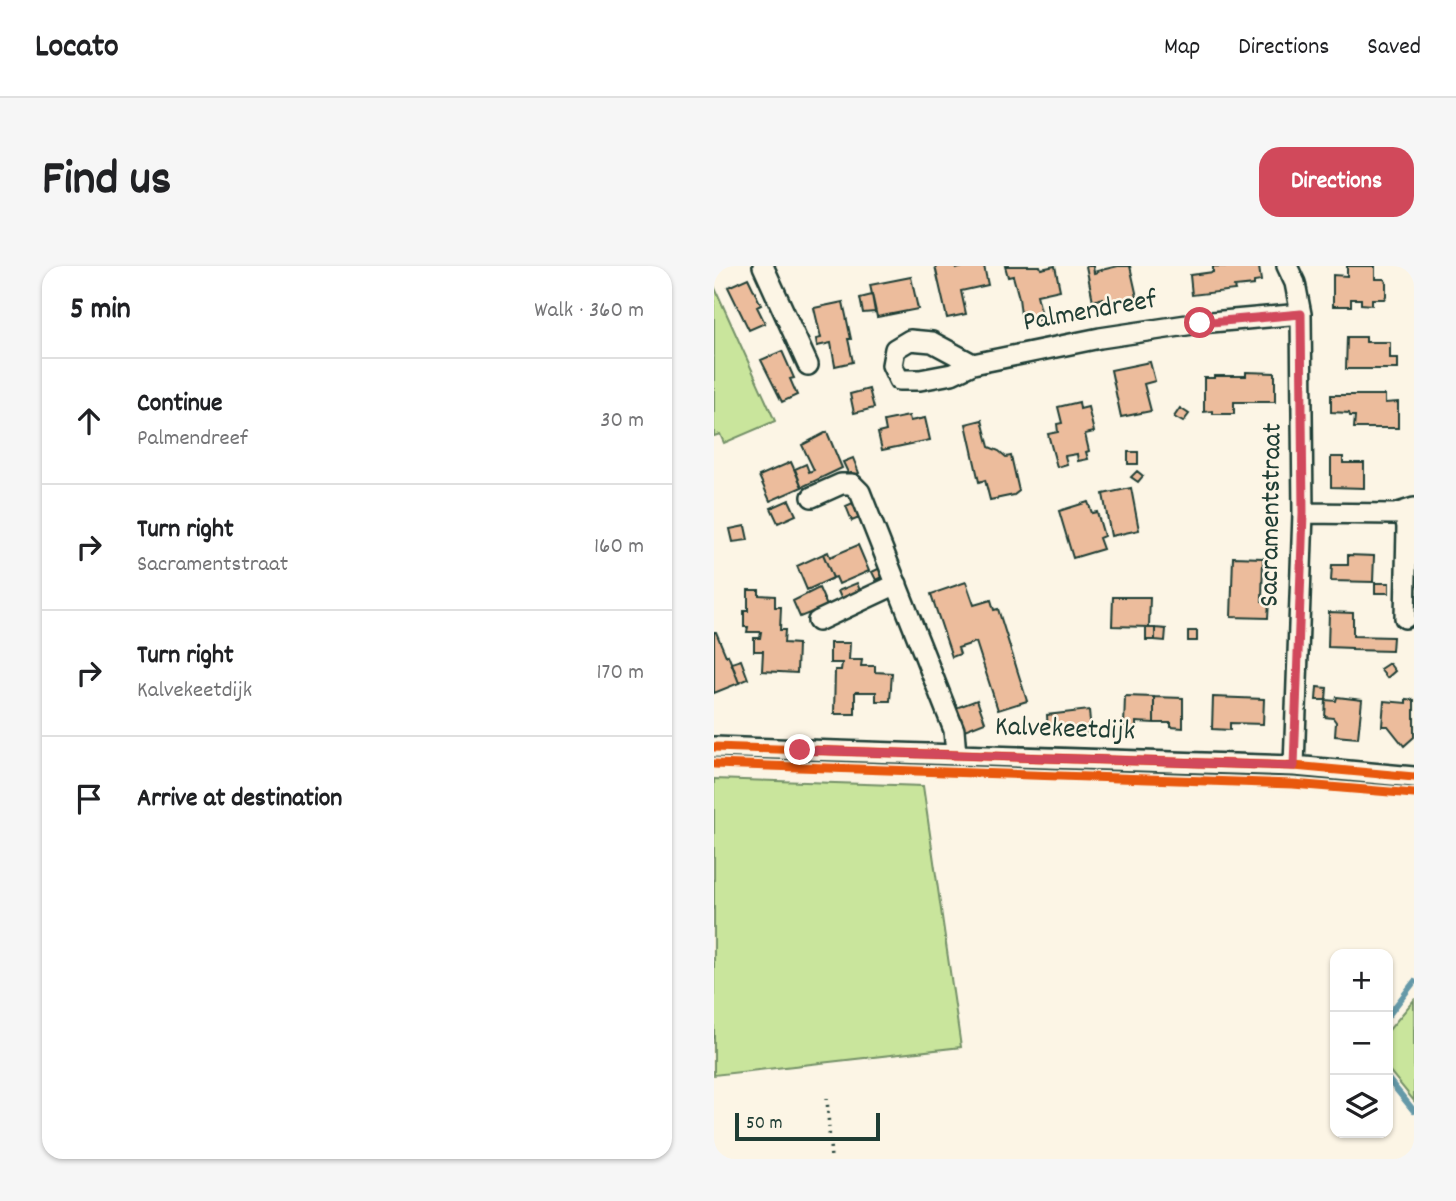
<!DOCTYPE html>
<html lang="en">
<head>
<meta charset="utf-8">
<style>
  :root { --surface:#fff; --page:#f6f6f6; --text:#202124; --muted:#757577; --line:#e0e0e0; --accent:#d1495b }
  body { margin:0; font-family:Dekko,sans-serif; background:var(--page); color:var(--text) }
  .controls { position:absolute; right:21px; bottom:21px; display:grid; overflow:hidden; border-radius:14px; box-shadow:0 2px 5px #0004 }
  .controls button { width:63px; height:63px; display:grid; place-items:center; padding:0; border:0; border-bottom:2px solid var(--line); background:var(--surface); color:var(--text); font:35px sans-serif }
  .scale { position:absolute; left:21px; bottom:18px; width:145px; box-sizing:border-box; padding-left:7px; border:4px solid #1f3d34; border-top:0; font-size:19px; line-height:24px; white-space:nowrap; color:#1f3d34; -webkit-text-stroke:5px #fcf5e5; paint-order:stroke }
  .stop { position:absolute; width:21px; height:21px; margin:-16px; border:5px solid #d1495b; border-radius:50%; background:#fff }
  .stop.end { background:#d1495b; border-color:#fff; box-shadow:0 2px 7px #0008 }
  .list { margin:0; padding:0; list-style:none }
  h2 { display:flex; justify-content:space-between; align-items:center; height:91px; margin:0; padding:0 28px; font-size:30px }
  h2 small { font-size:23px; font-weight:400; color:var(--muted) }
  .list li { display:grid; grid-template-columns:46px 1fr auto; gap:21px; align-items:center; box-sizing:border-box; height:126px; padding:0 28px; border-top:2px solid var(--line) }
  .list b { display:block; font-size:26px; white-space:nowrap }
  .list p { margin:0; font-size:23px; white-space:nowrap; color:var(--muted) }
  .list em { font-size:23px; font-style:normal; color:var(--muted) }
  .icon { flex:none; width:38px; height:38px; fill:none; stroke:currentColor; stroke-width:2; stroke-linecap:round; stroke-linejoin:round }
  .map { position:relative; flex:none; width:700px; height:893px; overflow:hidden; border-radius:21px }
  header { display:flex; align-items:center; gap:42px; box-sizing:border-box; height:98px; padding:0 35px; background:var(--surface); border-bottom:2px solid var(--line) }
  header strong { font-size:33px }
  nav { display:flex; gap:38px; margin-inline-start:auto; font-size:24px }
  .intro { display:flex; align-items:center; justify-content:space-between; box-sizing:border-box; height:168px; padding:0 42px }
  h1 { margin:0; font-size:49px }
  .button { padding:18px 32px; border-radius:21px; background:var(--accent); color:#fff; font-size:24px; font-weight:700 }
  main { display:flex; gap:42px; padding:0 42px }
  aside { flex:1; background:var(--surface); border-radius:21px; box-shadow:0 2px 5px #0004 }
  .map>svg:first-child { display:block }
  .green { fill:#c9e59c; stroke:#749168; stroke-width:2 }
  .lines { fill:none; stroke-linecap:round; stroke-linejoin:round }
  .stream { stroke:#6599a8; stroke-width:6 }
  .building { fill:#ecbc9c; stroke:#1f3d34; stroke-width:2 }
  .minor-casing { stroke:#1f3d34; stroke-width:24 }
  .path { stroke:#1f3d34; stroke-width:3.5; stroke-dasharray:2 5; stroke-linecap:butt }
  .minor { stroke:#fcf5e5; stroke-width:19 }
  .cycleway-casing { stroke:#fcf5e5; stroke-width:13 }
  .cycleway { stroke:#e8590c; stroke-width:9 }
  .route { stroke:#d1495b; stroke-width:9 }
  .labels { text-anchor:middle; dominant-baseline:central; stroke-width:5; stroke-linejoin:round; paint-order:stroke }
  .street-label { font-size:28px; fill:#1f3d34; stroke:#fcf5e5 }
</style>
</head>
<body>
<header>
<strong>Locato</strong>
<nav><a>Map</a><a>Directions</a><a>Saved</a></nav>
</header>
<div class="intro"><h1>Find us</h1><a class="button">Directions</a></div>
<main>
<aside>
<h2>5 min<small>Walk · 360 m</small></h2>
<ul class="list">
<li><svg class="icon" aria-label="ahead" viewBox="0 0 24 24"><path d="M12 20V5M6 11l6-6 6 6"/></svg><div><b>Continue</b><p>Palmendreef</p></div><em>30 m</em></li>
<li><svg class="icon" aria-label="right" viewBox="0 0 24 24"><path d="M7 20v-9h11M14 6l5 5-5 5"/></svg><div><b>Turn right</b><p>Sacramentstraat</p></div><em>160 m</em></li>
<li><svg class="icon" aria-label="right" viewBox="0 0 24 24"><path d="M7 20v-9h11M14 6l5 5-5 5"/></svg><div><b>Turn right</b><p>Kalvekeetdijk</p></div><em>170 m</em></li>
<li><svg class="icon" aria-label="arrive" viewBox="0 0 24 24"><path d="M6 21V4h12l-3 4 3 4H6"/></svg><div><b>Arrive at destination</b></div></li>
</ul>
</aside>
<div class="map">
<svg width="700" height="893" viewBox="0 0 700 893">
  <rect width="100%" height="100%" fill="#fcf5e5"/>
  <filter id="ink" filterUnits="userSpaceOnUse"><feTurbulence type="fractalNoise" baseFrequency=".0143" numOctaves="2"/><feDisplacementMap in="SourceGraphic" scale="14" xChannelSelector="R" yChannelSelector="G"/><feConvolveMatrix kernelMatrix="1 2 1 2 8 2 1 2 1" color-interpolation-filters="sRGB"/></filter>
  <g filter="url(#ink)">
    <!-- green -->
    <path class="green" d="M0,20l61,135 -51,22 -4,-9 -6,2z
      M0,513l209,7 38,261 -247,28z
      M700,734v101l-26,-32v-38z"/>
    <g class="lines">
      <!-- stream -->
      <path class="stream" d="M674,750l26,-34
        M674,813l26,32"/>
    </g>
    <!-- building -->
    <path class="building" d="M221,0h20l1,3 10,-3h18l4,19 -27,6 5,23 -19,4z
      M291,0h35l1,3 14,-3 5,24 -23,5 6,24 -21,4 -3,-25 -6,-22 -5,1z
      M372,0h7l1,7 4,-1 -1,-1 21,-5h12l7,31 -32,7 -2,-6 -10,3z
      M499,0l46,1 2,14 -7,1v3l-20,2 1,3 -43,5 -2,-20 23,-3z
      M633,0h28v13h9l2,3v14l-2,3h-12v6l-11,-1v-5h-10v7h-18v-31l14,1z
      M197,11l7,32 -41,8 -7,-32z
      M34,12l13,27 -4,2 8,16 -16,7 -21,-43z
      M158,29l3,17 -12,1 -3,-15z
      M129,36l8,37h-3l5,23 -18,4 -4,-23 -14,3 -1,-7 5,-1 -7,-30z
      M633,71h19v5h24v16h8v11h-52z
      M68,85l12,27 -4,1 7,16 -15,7 -21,-42z
      M436,96l5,19 -11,3 7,27 -30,6 -10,-47z
      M532,106l29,1v29h-41v12h-21v-3l-9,1v-34h10v-2h32z
      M155,123l5,19 -20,5 -4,-19z
      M617,129h54v8l13,-1v26h-44l1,-12h-5l-1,-3 -18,-1z
      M365,136l1,7 8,-2 6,25 -9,2 4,17 -3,1 2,7 -10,2 -1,-7 -12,2 2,8 -10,3 -9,-33 10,-2 -1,-8 5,-1 -4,-16z
      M466,142l9,6 -6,8 -9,-5z
      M195,150l1,5 15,-3 5,22 -48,10 -4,-17 8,-2 -2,-10z
      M268,154l7,27 10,4 7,6 5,-1 8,35 -5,4 -24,5 -5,-20 -6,2 -13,-58z
      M113,166l15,36 -40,19 -7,-18 11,-5 3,8 5,-2 -12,-25z
      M414,186h10v12h-10z
      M617,191h12v6h21v25l-33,-1z
      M139,192l6,15 -9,4 -7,-15z
      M77,196l11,25 -32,14 -11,-25z
      M423,205l6,5 -5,6 -7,-5z
      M417,222l8,42 -28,6 -8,-42z
      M75,234l7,15 -18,8 -7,-15z
      M143,235l7,15 -12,5 -6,-15z
      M374,236l4,11 5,-1 7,24 -5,2 4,11 -30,9 -14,-47z
      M31,260l3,14 -15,2 -3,-13z
      M144,279l11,26 -30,13 -3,-7 -3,1 -10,-24 5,-2 2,5z
      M109,288l10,24 -26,12 -10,-24z
      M634,289l26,1 -1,26 -42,-1 1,-16h16z
      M519,291l30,1 -1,43h7l-1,17 -37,-1z
      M170,300l4,9 -12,5 -4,-8z
      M252,316l8,23 17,-5 3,10 4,-1 29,92 -29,9 -22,-68 -18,6 2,6 -8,3 -21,-63z
      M143,317l6,15 -19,7 -6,-14z
      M661,317h14v10h-14z
      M105,322l8,18 -27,11 -7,-16z
      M34,324h11v5l16,1v11h6l-1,23h5l-1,13 14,1 -1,29 -35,-2 1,-20h-9v-13h6l1,-6h-14l1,-5h-4v-16h4z
      M399,331h37l-1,30 -37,-1z
      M615,346l24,1v23l40,1 -1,14 -40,-1v-2l-24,-1z
      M432,362h9v12h-9z
      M441,362l11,1 -1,12 -10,-1z
      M474,365h9v10h-9z
      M0,366h2l10,24 2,-1 11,28 -25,10z
      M116,377h20l-1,17h13l-1,6h14v6l17,1 -2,28h-14v-9h-21v22h-21l1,-44h6l1,-7h-12z
      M27,394l7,19 -9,4 -7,-20z
      M675,397l6,8 -8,7 -7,-9z
      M603,421l10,1 -1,12h-10z
      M411,430l29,1v26l-18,-1v5h-12z
      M440,431l29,1v30l-12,-1v-4h-17z
      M499,431l51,2 -1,25 -33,-1v7l-18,-1z
      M623,431l25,3 -4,38 -23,-2 1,-14 -3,-4 -8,-1 1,-17 10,1z
      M692,433l8,1v37l-10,9 -16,-20h-6l2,-25 22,2z
      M263,434l8,22 -23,9 -9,-22z
      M375,444l2,23 -23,2v-3l-7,-1 -13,1 -1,-17z"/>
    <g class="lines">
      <defs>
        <path id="minor" d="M49,0l45,99
          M573,0l8,17 6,31 2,199 -9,253
          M259,98l-41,-22 -22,-2 -15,9 -3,16 7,15h21l32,-6 21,-10 127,-26 100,-15 101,-9
          M98,231l29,-13h11l8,8 94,238 2,25
          M690,246l3,15 -2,91
          M589,247l92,1 19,-6
          M104,355l79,-37
          M0,481l580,19 120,11"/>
      </defs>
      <!-- minor casing -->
      <use href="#minor" class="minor-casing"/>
      <!-- path -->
      <path class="path" d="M113,832l4,61"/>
      <!-- minor -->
      <use href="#minor" class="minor"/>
      <defs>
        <path id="cycleway" d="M0,481l580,19 120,11
          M0,498l579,20 121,10"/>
      </defs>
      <!-- cycleway casing -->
      <use href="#cycleway" class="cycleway-casing"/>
      <!-- cycleway -->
      <use href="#cycleway" class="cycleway"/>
    </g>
  </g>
  <g class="lines" filter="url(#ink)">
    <!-- route -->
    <path class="route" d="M86,484l494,16 9,-253 -2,-199 -101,9"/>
  </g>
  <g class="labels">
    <!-- street labels -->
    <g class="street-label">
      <text transform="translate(376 47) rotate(-10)">Palmendreef</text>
      <text transform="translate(559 249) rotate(-89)">Sacramentstraat</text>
      <text transform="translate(351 465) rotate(2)">Kalvekeetdijk</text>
    </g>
  </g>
</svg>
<div class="controls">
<button>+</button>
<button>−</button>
<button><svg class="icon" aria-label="layers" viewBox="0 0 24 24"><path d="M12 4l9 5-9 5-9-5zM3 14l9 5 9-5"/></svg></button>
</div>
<div class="scale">50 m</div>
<div class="stop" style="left:486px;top:57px"></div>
<div class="stop end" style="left:86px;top:484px"></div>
</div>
</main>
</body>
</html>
